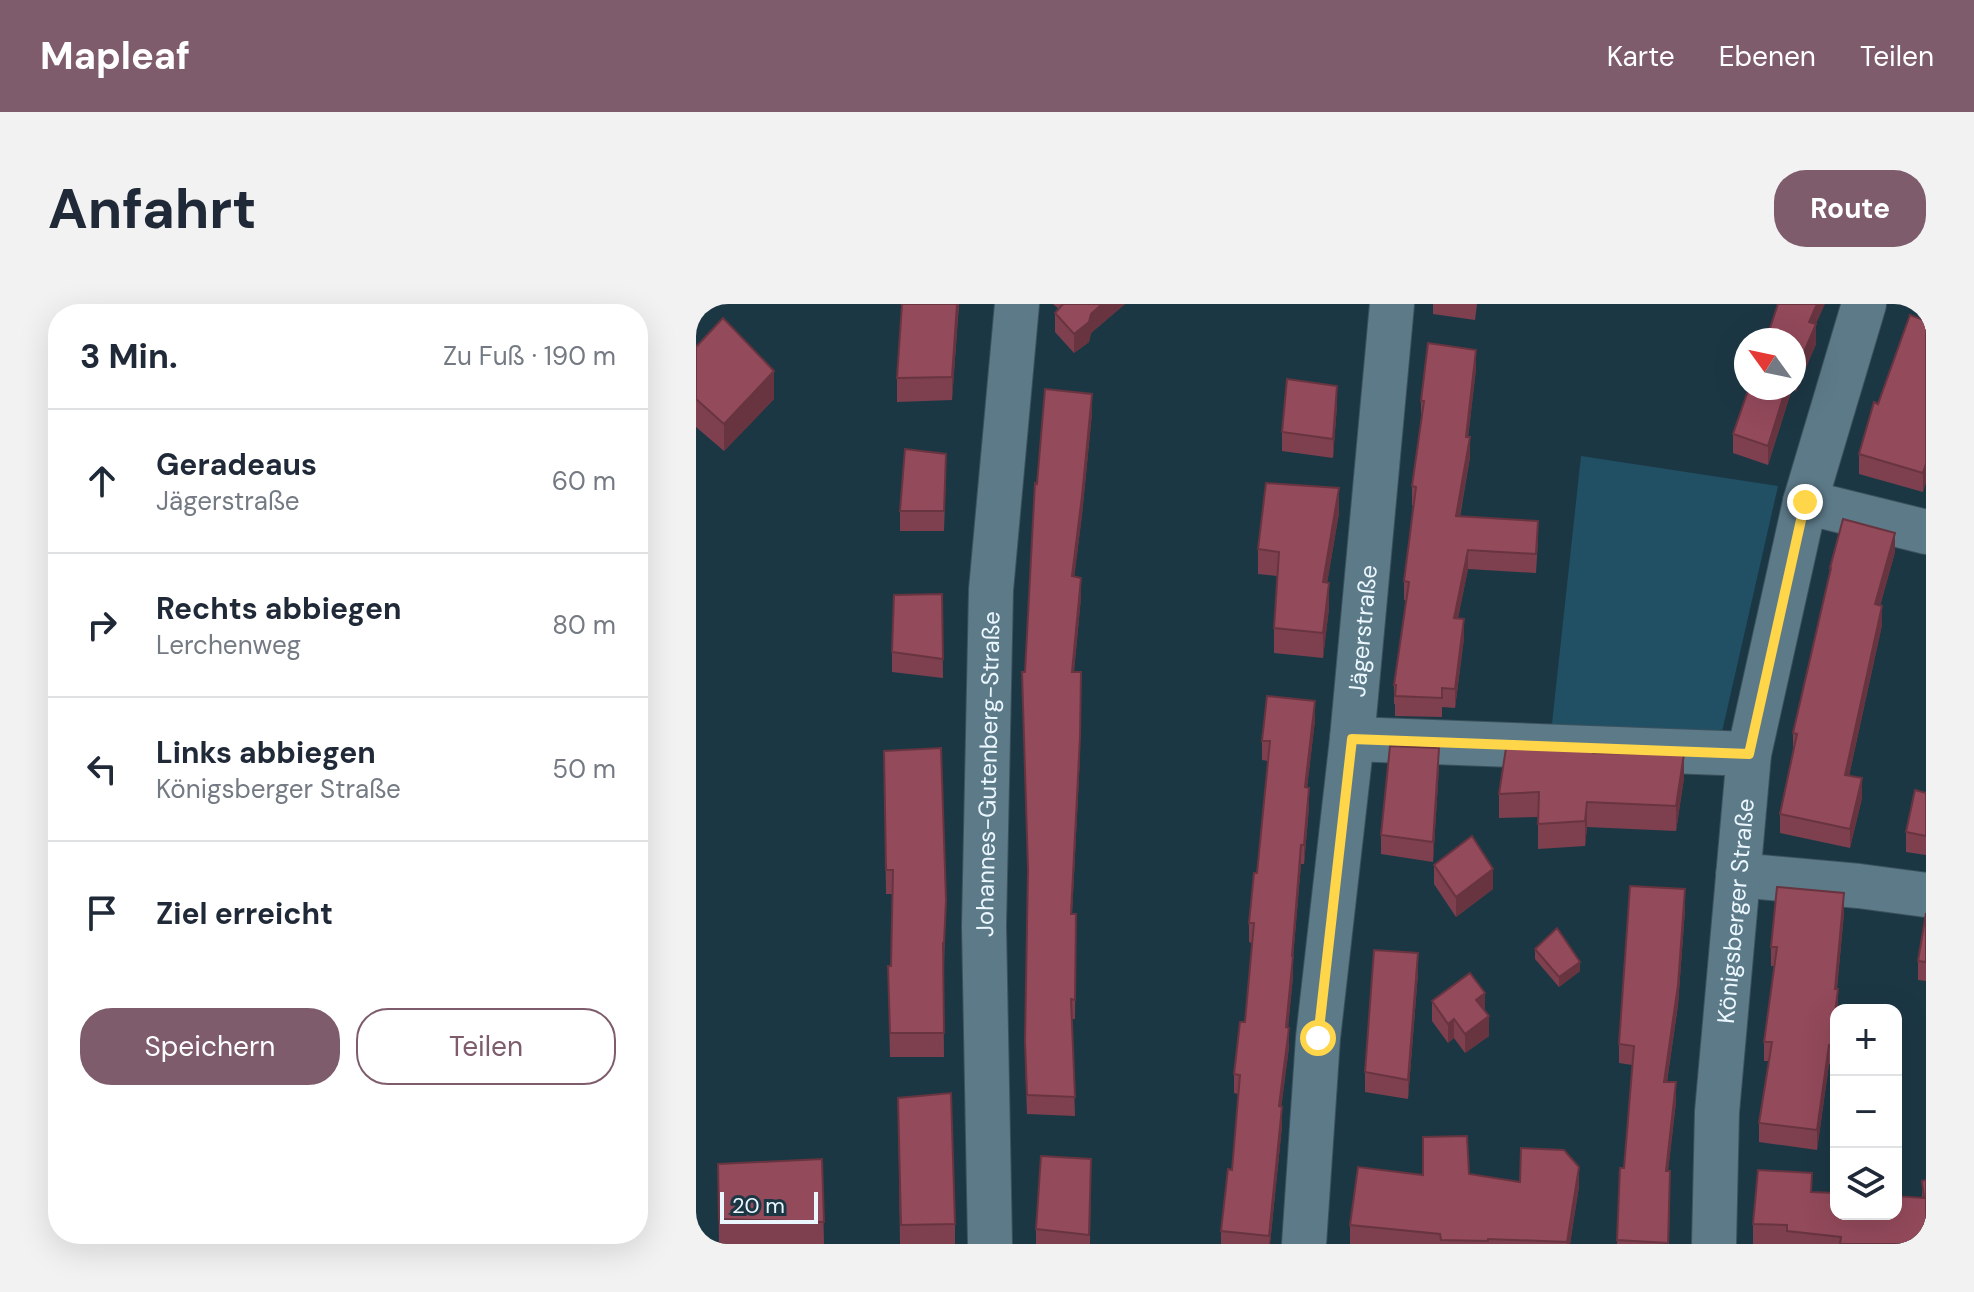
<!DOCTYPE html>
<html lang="de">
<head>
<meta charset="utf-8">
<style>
  :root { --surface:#fff; --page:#f2f2f3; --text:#1f2937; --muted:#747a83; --line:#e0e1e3; --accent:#7e5c6c }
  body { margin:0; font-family:"DM Sans",sans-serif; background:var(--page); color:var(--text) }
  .controls { position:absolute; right:24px; bottom:24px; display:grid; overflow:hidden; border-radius:16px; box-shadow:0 8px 32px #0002 }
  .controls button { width:72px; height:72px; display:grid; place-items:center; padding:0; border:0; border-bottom:2px solid var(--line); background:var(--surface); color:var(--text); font:40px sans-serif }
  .compass { position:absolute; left:1038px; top:24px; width:72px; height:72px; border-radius:50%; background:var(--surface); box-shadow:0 8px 32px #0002; rotate:303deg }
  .scale { position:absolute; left:24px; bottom:20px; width:98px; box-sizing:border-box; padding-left:8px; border:4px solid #ebf7fe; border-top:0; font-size:22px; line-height:28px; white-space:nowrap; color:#ebf7fe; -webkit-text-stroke:6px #1c3744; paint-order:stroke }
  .stop { position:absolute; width:24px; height:24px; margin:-18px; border:6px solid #ffd54a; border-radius:50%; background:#fff }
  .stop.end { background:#ffd54a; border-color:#fff; box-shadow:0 2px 8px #0008 }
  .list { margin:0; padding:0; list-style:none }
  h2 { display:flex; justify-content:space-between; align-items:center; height:104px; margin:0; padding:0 32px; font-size:34px }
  h2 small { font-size:26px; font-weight:400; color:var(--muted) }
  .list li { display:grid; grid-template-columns:52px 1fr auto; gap:24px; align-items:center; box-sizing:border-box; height:144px; padding:0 32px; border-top:2px solid var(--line) }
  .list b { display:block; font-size:30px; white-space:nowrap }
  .list p { margin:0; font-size:26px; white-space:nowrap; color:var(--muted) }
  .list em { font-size:26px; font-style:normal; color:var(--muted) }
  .actions { display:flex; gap:16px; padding:24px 32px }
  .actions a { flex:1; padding:18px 0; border:2px solid var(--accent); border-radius:32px; text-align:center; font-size:28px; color:var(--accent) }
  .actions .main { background:var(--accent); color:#fff }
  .icon { flex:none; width:44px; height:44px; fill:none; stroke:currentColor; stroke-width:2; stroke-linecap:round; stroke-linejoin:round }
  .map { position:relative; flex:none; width:1230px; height:940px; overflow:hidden; border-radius:32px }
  header { display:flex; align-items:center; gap:48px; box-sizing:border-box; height:112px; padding:0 40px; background:var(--accent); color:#fff }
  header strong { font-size:38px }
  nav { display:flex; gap:44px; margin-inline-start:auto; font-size:28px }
  .intro { display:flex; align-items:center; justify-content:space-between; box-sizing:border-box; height:192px; padding:0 48px }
  h1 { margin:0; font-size:56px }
  .button { padding:20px 36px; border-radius:32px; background:var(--accent); color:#fff; font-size:28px; font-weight:700 }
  main { display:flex; gap:48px; padding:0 48px }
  aside { flex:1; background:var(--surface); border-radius:32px; box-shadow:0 8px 32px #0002 }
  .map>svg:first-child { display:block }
  .green { fill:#215065 }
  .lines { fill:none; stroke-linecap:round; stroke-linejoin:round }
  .minor-casing { stroke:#3b525d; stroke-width:46 }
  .minor { stroke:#5d7a89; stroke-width:44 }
  .wall { fill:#7e404e }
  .shaded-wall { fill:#673440 }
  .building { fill:#934a5b; stroke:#673440; stroke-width:2 }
  .route { stroke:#ffd54a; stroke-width:10 }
  .labels { text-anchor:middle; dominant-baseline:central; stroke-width:6; stroke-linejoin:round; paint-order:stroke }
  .street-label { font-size:24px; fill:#ebf7fe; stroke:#1c3744 }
</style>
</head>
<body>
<header>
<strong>Mapleaf</strong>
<nav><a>Karte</a><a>Ebenen</a><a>Teilen</a></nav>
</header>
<div class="intro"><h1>Anfahrt</h1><a class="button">Route</a></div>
<main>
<aside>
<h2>3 Min.<small>Zu Fuß · 190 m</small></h2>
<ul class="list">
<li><svg class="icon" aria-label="ahead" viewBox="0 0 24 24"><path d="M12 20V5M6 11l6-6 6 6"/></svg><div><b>Geradeaus</b><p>Jägerstraße</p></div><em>60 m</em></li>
<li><svg class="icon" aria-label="right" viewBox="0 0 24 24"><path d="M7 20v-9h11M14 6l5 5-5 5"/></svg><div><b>Rechts abbiegen</b><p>Lerchenweg</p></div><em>80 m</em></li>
<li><svg class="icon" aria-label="left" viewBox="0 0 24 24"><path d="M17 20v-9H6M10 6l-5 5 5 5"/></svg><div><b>Links abbiegen</b><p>Königsberger Straße</p></div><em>50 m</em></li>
<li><svg class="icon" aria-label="arrive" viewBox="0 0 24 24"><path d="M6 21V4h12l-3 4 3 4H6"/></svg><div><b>Ziel erreicht</b></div></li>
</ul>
<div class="actions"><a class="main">Speichern</a><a>Teilen</a></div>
</aside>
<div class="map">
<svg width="1230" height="940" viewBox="0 0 1230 940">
  <rect width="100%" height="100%" fill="#1c3744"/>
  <!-- green -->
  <path class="green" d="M885,152l197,30 -57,250 -169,-12z"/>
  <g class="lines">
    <defs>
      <g id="minor">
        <path d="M1109,198l121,30"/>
        <path d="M656,435l397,15"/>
        <path d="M1042,571l121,11 67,9"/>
        <path id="s1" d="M294,940l-6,-318 7,-336 26,-286"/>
        <path id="s2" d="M608,940l14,-206 34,-299 40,-435"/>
        <path id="s3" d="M1018,940l3,-132 32,-358 56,-252 59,-198"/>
      </g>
    </defs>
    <!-- minor casing -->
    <use href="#minor" class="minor-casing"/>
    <!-- minor -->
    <use href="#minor" class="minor"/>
  </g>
  <!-- wall -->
  <path class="wall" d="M206,0h57l-7,96 -55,2v-24z
    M357,0h72l-34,29 -2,9 -15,11 -19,-21v-19l4,-4z
    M737,0h44l-2,16 -42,-6z
    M1230,17l-3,171 -64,-18v-20l19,-50z
    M1120,20v20l-20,47 -4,-2 -24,76 -35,-12v-19l16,-46h45v-48z
    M0,43l78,52 -50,52 -28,-24z
    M780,65l-8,68 2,20 -10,60 78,23 -2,33 -68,-4 -10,49 6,20 -9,70 -13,-1v10l-47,-1v-12h-1v-19l13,-84 -3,-1v-19l9,-75 -1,-1v-19l9,-66v-19z
    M641,101l-4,53 -51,-7v-19z
    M396,109l-10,102 -8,62 7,20 -7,75 6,84 -8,158h4l-1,105h-3l3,97 -48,-2 -2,-54 3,-180 -3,-208z
    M250,170l-2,57h-44v-20z
    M643,209l-12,70 2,25 -6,50 -49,-5v-25l3,-52 -19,-2v-25z
    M1199,248l-15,54 2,19 -33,151 13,22 -12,50 -70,-15v-19l13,-63v-18l37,-157v-8z
    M246,290l1,84 -51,-6v-20z
    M619,416l-8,67 2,20 -5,57h-3l-8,94v18l-5,52 1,19 -8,60 1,19 -12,118h-49v-13l11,-61 6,-76 -4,-1v-19l11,-52 7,-79 -3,-1v-19l8,-50 11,-112 -6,-1v-19z
    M188,447l62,149 -2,67h-1l1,90h-54l-2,-91h3l2,-72h-7z
    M898,449l90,25 -8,53 -89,-4 -2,19 -47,3v-32l-39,1v-24z
    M743,463l-6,95 -52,-8v-19z
    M1230,489v62l-20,-3v-20z
    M738,561l59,24 -37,28 -22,-33z
    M989,605l-7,96 -11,77 9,20 -8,69 2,19 -1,54h-52l3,-76h4l8,-103 -13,-2v-19z
    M1148,609l-7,76 1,19 -7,57 -2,-1 -12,86 -58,-8v-19l10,-62h-5v-19l10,-76h-3v-19z
    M1230,609v68l-8,-1v-19z
    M839,645l45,22 -21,16 -24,-28z
    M722,669l-10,126 -43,-7v-20z
    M736,697l53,10 4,25 -24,17 -11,-15 -6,5 -16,-22z
    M202,794l57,126v20h-55z
    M126,855l2,85h-105l-1,-80z
    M395,855l-1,85h-54v-15z
    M773,870l51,8 59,4 -9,58h-220v-19l73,-50z
    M1230,876v64h-173v-20l59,-32 110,6v-17z"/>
  <!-- shaded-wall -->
  <path class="shaded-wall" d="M261,0h2l-7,96v-23z
    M406,0h23l-34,29 -2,9 -15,11v-19l17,-20z
    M1121,0h8l-9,20v20l-20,47v-20l13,-49z
    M780,46v19l-10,87v-19z
    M78,67v28l-50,52v-27z
    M641,82v19l-4,53v-19z
    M1090,84h6l-24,77v-19z
    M396,90v19l-10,102 -10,81v-20z
    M774,133v20l-14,79v-20z
    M1230,160v19l-3,9v-19z
    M643,184v25l-16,94v-25z
    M1199,229v19l-20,72v-20z
    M772,246v19l-14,68v-19z
    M385,274v19l-9,94v-19z
    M633,279v25l-6,50v-25z
    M1186,302v19l-37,169v-19z
    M768,315v19l-9,70v-19z
    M385,368l-1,84 -9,177v-19z
    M619,397v19l-10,87v-20z
    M743,444v19l-6,95v-20z
    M988,450v24l-8,53v-25z
    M1166,474v20l-12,50v-19z
    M613,484v19l-5,57v-19z
    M891,498v25l-2,19v-25z
    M605,541v19l-8,94v18l-7,71v-20z
    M797,565v20l-37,28v-20z
    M989,585v20l-7,96 -14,97v-20z
    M1148,589v20l-9,95v-19z
    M722,649v20l-10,126v-19z
    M884,658v9l-21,16v-10z
    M1142,685v21h-2v13l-5,42v-20z
    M789,689v19l-9,-12z
    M793,712v20l-24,17v-19z
    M758,715v19l-6,5v-19z
    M593,724v19l-10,79v-20z
    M1133,741v19l-12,86v-20z
    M980,778v20l-10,88v-19z
    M586,803v19l-12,118h-1z
    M883,863v19l-9,58h-3z"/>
  <!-- building -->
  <path class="building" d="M206,0h55l-5,73 -55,1z
    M367,0h39l-11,10 -2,8 -15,12 -19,-21z
    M1082,0h39l-8,18 7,2 -20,47h-2v-31h-28z
    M1214,11l16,6v143l-3,9 -64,-19 15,-52 4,2z
    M27,14l51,53 -50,53 -28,-25v-52z
    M732,39l48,7 -10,87h4l-14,79 82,5 -2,33 -68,-4 -14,68 10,1 -9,70 -13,-1v10l-47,-2 1,-11h-2l15,-103 -5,-1 12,-94 -4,-1 12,-85h-3z
    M591,75l50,7 -4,53 -51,-7z
    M1053,84h37l-18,58 -35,-12z
    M349,85l47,5 -10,102 -10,80 9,2 -9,94h9l-1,65 -9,177h5l-1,86 -4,-1 4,98 -48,-2 -2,-54 3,-172 -6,-197h3l10,-189 2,1z
    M209,145l41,5 -2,57h-44z
    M570,179l73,5 -16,94 6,1 -6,50 -49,-5 5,-76 -21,-3z
    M1147,215l52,14 -20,71 7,2 -37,169 17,3 -12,51 -70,-15 17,-80 -4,-1 12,-52 26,-113h-1z
    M246,290l1,65 -51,-7 2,-57z
    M571,392l48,5 -10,86 4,1 -5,57h-3l-9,111h1l-7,71 3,1 -10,78 3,1 -13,129 -48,-5 7,-62 4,1 8,-95 -6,-1 6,-52h5l9,-99h-5l5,-50h3l13,-132h-8z
    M694,442l49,2 -6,94 -52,-7z
    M845,443l53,3 -1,3 91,1 -8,52 -89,-4 -2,19 -47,3 1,-32 -40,2 7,-46z
    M245,444l5,152 -2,43h-1l1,90h-54l-2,-67h3l2,-96h-7l-2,-119z
    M1219,486l11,3v43l-20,-4z
    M776,532l21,33 -37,28 -22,-32z
    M934,582l55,3 -7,96 -14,97h12l-10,89h4l-2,72 -51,-3 3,-72h4l10,-122 -15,-2z
    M1081,583l67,6 -9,96h3l-7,56h-2l-12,85 -58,-7 13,-81h-8l13,-95h-6z
    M1230,609v49l-8,-1z
    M861,624l23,34 -21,15 -24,-28z
    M678,646l44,3 -10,127 -43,-8z
    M774,669l15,20 -9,7 13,16 -24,18 -11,-15 -6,5 -16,-23z
    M255,789l4,131 -54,1 -3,-127z
    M771,832l2,38 51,8 1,-34 43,2 15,17 -12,75 -79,-3v2l-47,-1 -1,-6 -90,-9 8,-58 65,8v-38z
    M345,852l50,3 -2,76 -53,-6z
    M126,855l2,63 -105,-3 -1,-55z
    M1062,866l54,3 -1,19 25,1v21h60v-18l28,2 -2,-17 4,-1v64h-86l1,-7 -54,-6v-6l-34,-1z"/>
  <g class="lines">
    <!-- route -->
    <path class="route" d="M622,734l34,-299 397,15 56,-252"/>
  </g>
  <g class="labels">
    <!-- street labels -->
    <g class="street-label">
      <text stroke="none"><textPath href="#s2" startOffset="616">Jägerstraße</textPath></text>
      <text stroke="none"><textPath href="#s1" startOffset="470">Johannes-Gutenberg-Straße</textPath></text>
      <text stroke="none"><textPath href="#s3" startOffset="334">Königsberger Straße</textPath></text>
    </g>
  </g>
</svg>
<div class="controls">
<button>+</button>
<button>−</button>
<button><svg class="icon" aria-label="layers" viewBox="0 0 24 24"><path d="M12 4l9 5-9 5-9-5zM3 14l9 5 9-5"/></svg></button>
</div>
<svg class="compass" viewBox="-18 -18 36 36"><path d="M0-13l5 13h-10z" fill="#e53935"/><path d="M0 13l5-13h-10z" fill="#747a83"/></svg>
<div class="scale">20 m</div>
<div class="stop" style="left:622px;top:734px"></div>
<div class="stop end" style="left:1109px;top:198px"></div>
</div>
</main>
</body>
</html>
